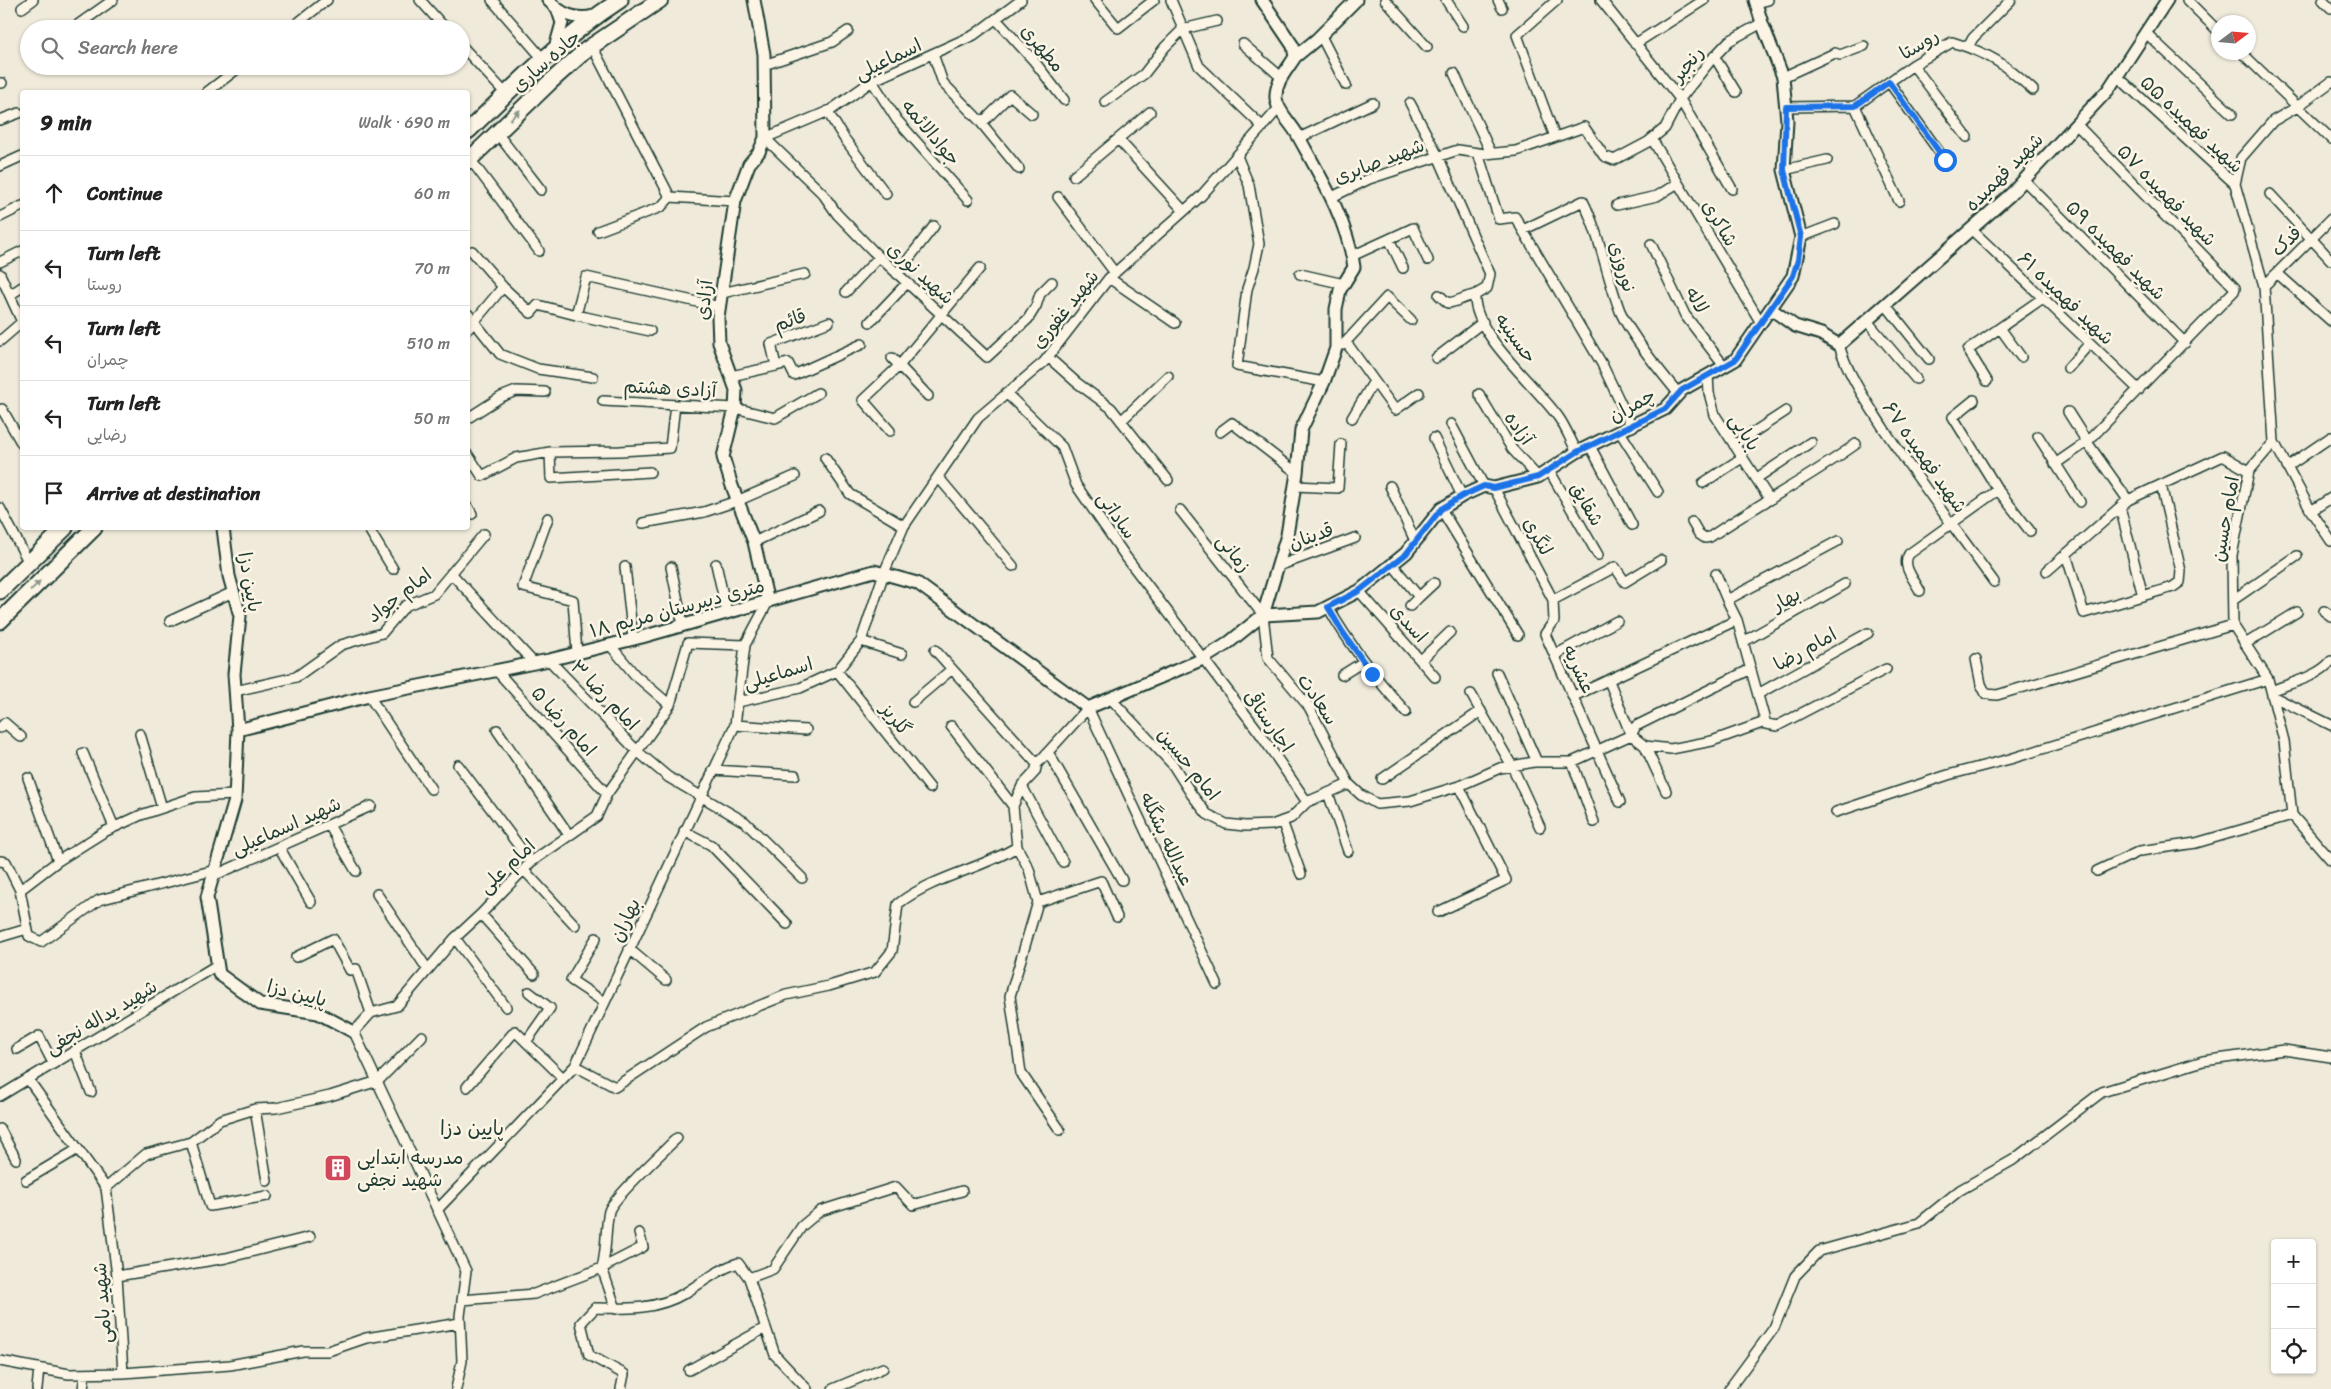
<!DOCTYPE html>
<html lang="en">
<head>
<meta charset="utf-8">
<style>
  :root { --surface:#fff; --page:#f2f2f2; --text:#222; --muted:#767676; --line:#e0e0e0 }
  body { margin:0; font-family:Sriracha,"Playpen Sans Arabic",sans-serif; background:var(--page); color:var(--text) }
  .controls { position:absolute; right:15px; bottom:15px; display:grid; overflow:hidden; border-radius:5px; box-shadow:0 1px 4px #0004 }
  .controls button { width:45px; height:45px; display:grid; place-items:center; padding:0; border:0; border-bottom:1px solid var(--line); background:var(--surface); color:var(--text); font:25px sans-serif }
  .compass { position:absolute; left:2211px; top:15px; width:45px; height:45px; border-radius:50%; background:var(--surface); box-shadow:0 1px 4px #0004; rotate:74deg }
  .stop { position:absolute; width:15px; height:15px; margin:-11px; border:4px solid #1a73e8; border-radius:50%; background:#fff }
  .stop.end { background:#1a73e8; border-color:#fff; box-shadow:0 1px 5px #0008 }
  .list { margin:0; padding:0; list-style:none }
  h2 { display:flex; justify-content:space-between; align-items:center; height:65px; margin:0; padding:0 20px; font-size:21px }
  h2 small { font-size:16px; font-weight:400; color:var(--muted) }
  .list li { display:grid; grid-template-columns:32px 1fr auto; gap:15px; align-items:center; box-sizing:border-box; height:75px; padding:0 20px; border-top:1px solid var(--line) }
  .list b { display:block; font-size:19px; white-space:nowrap }
  .list p { margin:0; font-size:16px; white-space:nowrap; color:var(--muted) }
  .list em { font-size:16px; font-style:normal; color:var(--muted) }
  .icon { flex:none; width:28px; height:28px; fill:none; stroke:currentColor; stroke-width:2; stroke-linecap:round; stroke-linejoin:round }
  .map { position:relative; flex:none; width:2331px; height:1389px; overflow:hidden }
  .search { position:absolute; background:var(--surface); box-shadow:0 1px 4px #0004; left:20px; top:20px; width:450px; height:55px; display:flex; align-items:center; gap:12px; box-sizing:border-box; padding:0 18px; border-radius:28px; color:var(--muted); font-size:19px }
  .panel { position:absolute; background:var(--surface); box-shadow:0 1px 4px #0004; left:20px; top:90px; width:450px; height:440px; border-radius:5px }
  .map>svg:first-child { display:block }
  .lines { fill:none; stroke-linecap:round; stroke-linejoin:round }
  .minor-casing { stroke:#1f3d34; stroke-width:12 }
  .tertiary-casing { stroke:#1f3d34; stroke-width:15 }
  .trunk-casing { stroke:#1f3d34; stroke-width:19 }
  .minor { stroke:#fcf5e5; stroke-width:9 }
  .tertiary { stroke:#fcf5e5; stroke-width:11 }
  .trunk { stroke:#fcf5e5; stroke-width:15 }
  .oneway { fill:#8e998c }
  .route { stroke:#1a73e8; stroke-width:6 }
  .labels { text-anchor:middle; dominant-baseline:central; stroke-width:5; stroke-linejoin:round; paint-order:stroke }
  .street-label { font-size:19px; fill:#1f3d34; stroke:#fcf5e5 }
  .poi-label { font-size:19px; fill:#1f3d34; stroke:#fcf5e5; text-anchor:start }
  .neighbourhood-label { font-size:20px; fill:#1f3d34; stroke:#fcf5e5 }
</style>
</head>
<body>
<div class="map">
<svg width="2331" height="1389" viewBox="0 0 2331 1389">
  <rect width="100%" height="100%" fill="#efeada"/>
  <filter id="ink" filterUnits="userSpaceOnUse"><feTurbulence type="fractalNoise" baseFrequency=".02" numOctaves="2"/><feDisplacementMap in="SourceGraphic" scale="10" xChannelSelector="R" yChannelSelector="G"/><feConvolveMatrix kernelMatrix="1 2 1 2 8 2 1 2 1" color-interpolation-filters="sRGB"/></filter>
  <g filter="url(#ink)">
    <g class="lines">
      <defs>
        <path id="minor" d="M420,0l26,29
          M492,0l51,59
          M1021,0l-47,35 -102,46 -41,29 -66,28 58,56 14,20 36,37 114,106 41,-38 8,-13 4,-12 12,-12
          M1095,0l23,28 36,-28
          M1171,0l28,66 64,61
          M1385,0l42,47
          M1446,0l17,26
          M1498,0l4,8
          M1601,0l79,99 52,90
          M2187,0l31,31
          M2323,0l8,8
          M1756,3l12,-3
          M22,8l11,-8
          M996,19l38,42 30,39
          M72,29l41,-29
          M290,29l37,-29
          M2146,33l86,81
          M1321,36l25,49
          M1243,44l38,33
          M1635,44l69,-44
          M461,45l45,49
          M592,46l78,151 65,4
          M1968,47l5,-9 38,-38
          M2241,52l90,87
          M933,54l10,29 35,36 7,1 25,-25 22,19
          M1714,56l22,36
          M764,65l68,-23 16,-11
          M1913,65l54,72
          M1454,73l37,80
          M2117,76l118,108 29,102 10,156 -25,29 -17,84 1,70 35,54 16,62 8,74 39,45
          M1783,77l52,-24 5,2 24,-9
          M872,81l25,39 71,80
          M1889,82l56,78
          M0,83h2
          M207,92l34,-26
          M1105,102l39,-28 21,-27 18,-18 34,-8
          M1410,103l28,53 52,118 -3,14 -12,7c-3,39 62,91 84,123 7,10 12,23 18,34
          M1855,106l44,95
          M1786,107l69,-1 58,-41 39,-23c39,12 51,21 81,48
          M827,111l17,27 42,56
          M978,119l41,50
          M0,120l19,-7
          M2076,124l159,164 -1,3 -147,151 41,58
          M497,133l44,57
          M1555,137l-38,-102 40,-35
          M1299,138l74,-35
          M1118,139l32,-27
          M1652,139l109,184
          M1478,153l21,66 16,-2 87,147 30,63
          M1237,156l12,29 10,59 -5,24 -7,21 -10,77 87,16
          M470,159l69,92
          M0,166l22,-10
          M1784,170l43,-10
          M1074,176l44,-37 66,72
          M2024,180l161,163
          M2235,184l6,-26 32,-37 24,-14 34,-25
          M2270,194l61,66
          M1058,197l57,76
          M1332,197l37,-18 89,-29 27,4 31,-3 68,-24 20,29 10,4 34,-18 17,-14 15,-29 31,-39 18,-19 33,-18
          M1617,205l40,-9 21,-13
          M0,217l22,-11
          M1971,229l168,161
          M1523,230l60,-29c17,34 23,73 37,110 11,25 40,60 58,82
          M598,231l63,-24 9,-10
          M1801,237l34,-13
          M1389,239l14,29
          M1651,244l34,71 39,51
          M472,251l31,36
          M1352,256l61,-28 15,32
          M0,262l22,-11
          M2277,273l54,48
          M0,274l22,48 -22,19
          M897,274l37,-48
          M1300,274l44,10
          M1109,278l66,45
          M2264,286l67,-67
          M846,292l33,-35
          M722,293l83,-19
          M10,295l12,-8
          M1439,295l9,8c10,-1 17,-7 27,-8
          M1885,304l44,55
          M468,314l32,40 38,15 55,8
          M576,315l74,16
          M1867,321l49,58
          M870,322l37,-39
          M2000,328l21,29
          M468,329l35,-42 28,26 7,-8 38,10 10,-38 134,30
          M1346,342l49,68 24,-17
          M1343,345l44,-48 24,23
          M1839,345c9,30 28,57 45,84 35,52 73,102 110,153
          M1048,357l28,25 35,26 57,72
          M892,358l36,38
          M1436,358l47,-36
          M776,366l12,-3 6,12 68,-31
          M2068,368l22,-25
          M1708,375l1,18 6,22 55,85
          M731,376l45,-10 -5,-22 58,-22
          M1987,381l-19,-31 75,-52
          M1006,393l56,54 14,38 50,72 133,175 48,70
          M1479,394l33,55 26,28
          M1974,400l-21,17 45,73 32,41
          M603,401l132,7 40,10 43,-25
          M2,409l20,35
          M468,418l33,-21 15,-6 29,1
          M1352,418l22,-37
          M1121,421l47,-45
          M1451,424l33,62
          M890,431l-27,-31 36,-34 81,-98
          M1220,432l12,-9 65,50
          M1620,432l38,60
          M2038,436l42,66
          M1434,438l28,58
          M2274,442l37,69 20,30
          M1734,445l52,-34
          M1590,446l42,79
          M550,452l1,26 99,-6
          M468,455l14,21 34,-18 34,-6 70,-1 50,-3 5,-43
          M825,458l25,36 54,32
          M2055,464l32,-22 -19,-30
          M2287,467l44,-30
          M1549,470l49,85
          M939,478l74,88
          M1757,478l54,-36
          M1703,483l39,-25
          M1295,486l43,2 3,-44
          M1390,486l25,55
          M1494,488l59,112 1,21 -9,13 75,168
          M468,507l4,7
          M2120,507l23,89
          M0,508l29,55
          M1441,509l77,126
          M1180,510l83,105 5,43 41,49 40,77 12,11 16,9 33,-3 49,-15 41,-18 34,-6h38l59,-27 14,11 26,3 41,-8 50,-18 15,3 109,-57
          M2311,511l20,-13
          M548,518l-25,69 50,13 4,53
          M1692,522l7,12 6,4 5,-1c48,-33 99,-59 146,-93
          M643,523l61,-11 33,-11 58,-25
          M368,528l25,41
          M754,542l65,-31
          M2066,554l18,59 89,-26 7,-5 1,-11 -20,-86
          M716,564l11,49
          M1392,564l27,33 15,-14
          M1278,566l77,-28
          M625,567l8,72
          M671,567l12,58
          M2047,571l81,-71 95,-44 26,15
          M451,573l83,90
          M1716,574l11,26
          M1359,591l76,86
          M1920,591c-6,-12 -19,-25 -11,-37l89,-64
          M1553,600l62,-33 10,15 36,-22
          M2233,600l64,-44
          M1410,606l9,-9
          M1328,607c22,39 48,72 78,105
          M2324,611l7,5
          M170,621l63,-29
          M861,641l41,13
          M1743,642l102,-58
          M2245,644l52,-32
          M610,645l25,30 35,30
          M935,650l102,114
          M1555,655l62,-34
          M1976,659l5,25 5,10 11,1 236,-70
          M549,660l88,91 31,26 77,45 57,56
          M1421,660l29,-28
          M496,670l111,124
          M837,671l93,117
          M1497,673l40,89
          M1342,675l21,-13
          M1609,681l22,54
          M235,691l61,-14 45,-32 41,-12 23,-27 29,-12 50,-60
          M2271,691c19,-8 47,-14 60,-30
          M1471,694l41,72 28,61
          M1758,694l110,-61
          M369,696l62,93
          M1574,696l163,-76
          M2272,696l59,29
          M1111,699l62,66 19,30 15,19 19,10 19,2 27,-1 19,-7 16,-16 42,-18
          M738,702l62,-14 37,-17 24,-30 23,-68 20,-47 74,-108 66,-56 65,-84 92,-82 78,-88
          M913,702l39,-33
          M1766,724l-29,-104 -10,-20 111,-59
          M735,725l71,5
          M951,726l62,80
          M0,728l5,-5 16,14
          M497,730l72,105
          M140,734l22,74
          M1631,735l5,-9 115,-57
          M1645,746l21,45
          M1048,752l74,128
          M83,753l31,74
          M1572,762l22,60
          M458,765l73,97
          M713,770l82,5
          M28,778l30,83
          M1382,779l99,-68
          M1022,786l41,76
          M1328,793l20,58
          M1836,812l112,-37 62,-16 258,-80
          M1282,821l19,53
          M329,825l27,46
          M684,831l27,14 76,79
          M279,847l32,55
          M0,861l6,1 14,28 9,46 12,6 58,-42 116,-30
          M524,870l51,55
          M2097,871l43,-20 56,-8 96,-28
          M213,876l158,-70
          M20,890l38,-29 46,-29 37,-17 54,-18 40,-2
          M377,894l51,76
          M1038,902l63,-21 16,36
          M1438,912l68,-32 -47,-94
          M481,914l53,60
          M0,937l27,-8
          M455,938l51,69
          M596,938l-25,42 33,22
          M629,949l37,31
          M296,957l37,-18 17,31 6,-1 15,44
          M422,1036l-44,45 -48,15 -54,12 -21,1 -35,11 -29,22 -45,12 -40,34 11,88 6,97 107,-8 73,-14h25l38,-13 94,-15
          M526,1042l24,-34 -21,-16
          M17,1049l22,-13 14,27
          M75,1051l16,41
          M575,1066l40,21 91,-60 80,-32 43,-9 46,-14 17,-21 6,-47c36,-28 81,-34 119,-57
          M28,1079l78,109
          M467,1087l48,-56 48,47
          M0,1096l217,-131
          M255,1109l12,72
          M0,1129l16,30
          M1060,1130l-39,-57 -11,-77 28,-94 -9,-33 -12,-22 -4,-41 9,-20 13,-14 2,-8 51,-56 129,276
          M191,1142l19,64 57,-10
          M26,1180l52,-31
          M437,1210l138,-144 160,-341 10,-80 23,-43
          M602,1268c5,-19 3,-39 7,-57 4,-13 56,-61 68,-73
          M602,1268l41,-21 -4,-14
          M117,1276l109,-18 84,-21
          M749,1278l24,-9 29,-43 18,-15 76,-24 17,18 49,-14
          M462,1300l72,-6 68,-26 14,41
          M0,1361l69,13 54,-1
          M689,1370l76,-42
          M37,1389l2,-21
          M83,1389l2,-15
          M456,1389l6,-28 -2,-45 6,-45 -112,-239 17,-19 26,-7 58,-68 26,-24 50,-52 66,-46 10,-22 63,-89 18,-62 57,2
          M621,1389l3,-15 -35,-19 -8,-32 14,-15c31,1 62,2 90,-15 17,-10 33,-24 53,-30l11,15 26,77 32,34
          M833,1389l50,-21
          M1729,1389l45,-61 21,-52 24,-25 100,-28 41,-33 53,-30 89,-68 101,-31 81,-11 47,7"/>
        <path id="tertiary" d="M548,0c13,14 27,21 46,16
          M754,0l10,54 1,84 -6,14 -10,12 -14,37 -17,116 1,26 17,47 -1,18 -12,49 9,29 22,56 14,60
          M555,48l7,-25 -4,-12
          M1295,57l22,-18 39,-39
          M1771,309l24,17 26,8 18,11 171,-150 98,-105 59,-90
          M223,528l6,48 11,40 -6,58 4,56 -3,70 -28,97 12,77 41,30 58,9 36,19
          M1263,615l55,-3 41,-21 47,-38 35,-44 21,-13 22,-10 10,2 44,-11 39,-25 88,-43 17,-19 53,-30 58,-84 8,-39 -17,-67 3,-49 -4,-44 -21,-54 -7,-23
          M238,730l131,-34 180,-36 93,-23 232,-66 43,12 171,125 115,-49 24,-15 36,-29 24,-80 10,-62 4,-43 23,-48 12,-34v-39l4,-19 14,-23c-7,-48 -34,-91 -57,-133 -6,-11 -20,-23 -21,-36 -1,-16 11,-28 19,-41l-2,-11 -31,-46"/>
        <path id="trunk" d="M468,131c48,-47 95,-94 152,-131
          M468,161l81,-78 37,-33 74,-50
          M0,591l65,-63
          M0,621l94,-93"/>
      </defs>
      <!-- minor casing -->
      <use href="#minor" class="minor-casing"/>
      <!-- tertiary casing -->
      <use href="#tertiary" class="tertiary-casing"/>
      <!-- trunk casing -->
      <use href="#trunk" class="trunk-casing"/>
      <!-- minor -->
      <use href="#minor" class="minor"/>
      <!-- tertiary -->
      <use href="#tertiary" class="tertiary"/>
      <!-- trunk -->
      <use href="#trunk" class="trunk"/>
    </g>
    <!-- one-way arrows -->
    <defs><path id="oneway-solid" d="M-6-.8H1V-3.2L6.5 0L1 3.2V.8H-6Z" transform="scale(1.25)"/></defs>
    <g class="oneway">
      <use href="#oneway-solid" transform="translate(515 115) rotate(-44)"/>
      <use href="#oneway-solid" transform="translate(35 586) rotate(-45)"/>
    </g>
  </g>
  <g class="lines" filter="url(#ink)">
    <!-- route -->
    <path class="route" d="M1372,674l-30,-43 -14,-24 31,-16 47,-37 35,-45 21,-13 22,-10 10,2 44,-11 39,-25 88,-43 17,-19 53,-30 58,-84 5,-16 3,-23 -17,-67 2,-63 69,-1 34,-24 56,78"/>
  </g>
  <!-- icons -->
  <defs>
    <symbol id="building-square" viewBox="-11 -11 22 22"><rect x="-9" y="-9" width="18" height="18" rx="4" fill="#d1495b" stroke="#fcf5e5"/><path d="M-4-6H4V6H1V3H-1V6H-4ZM-2.5-4.3h1.7v1.8h-1.7ZM.8-4.3h1.7v1.8H.8ZM-2.5-1h1.7V.8h-1.7ZM.8-1h1.7V.8H.8Z" fill="#fff"/></symbol>
  </defs>
  <g fill-rule="evenodd">
    <use href="#building-square" x="322" y="1152" width="32" height="32"/>
  </g>
  <g class="labels">
    <!-- street labels -->
    <g class="street-label">
      <text transform="translate(1919 44) rotate(-31)">روستا</text>
      <text transform="translate(1043 48) rotate(50)">مطهری</text>
      <text transform="translate(888 59) rotate(-26)">اسماعیلی</text>
      <text transform="translate(546 61) rotate(-41)">جاده ساری</text>
      <text transform="translate(1687 64) rotate(-51)">رنجبر</text>
      <text transform="translate(2192 124) rotate(43)">شهید فهمیده ۵۵</text>
      <text transform="translate(931 132) rotate(50)">جوادالائمه</text>
      <text transform="translate(1379 161) rotate(-21)">شهید صابری</text>
      <text transform="translate(2004 172) rotate(-45)">شهید فهمیده</text>
      <text transform="translate(2167 195) rotate(46)">شهید فهمیده ۵۷</text>
      <text transform="translate(1720 223) rotate(59)">شاکری</text>
      <text transform="translate(2286 241) rotate(-45)">فدک</text>
      <text transform="translate(2116 250) rotate(45)">شهید فهمیده ۵۹</text>
      <text transform="translate(1623 267) rotate(73)">نوروزی</text>
      <text transform="translate(921 273) rotate(42)">شهید نوری</text>
      <text transform="translate(2066 298) rotate(44)">شهید فهمیده ۶۱</text>
      <text transform="translate(704 300) rotate(-84)">آزادی</text>
      <text transform="translate(1697 300) rotate(60)">لاله</text>
      <text transform="translate(1065 309) rotate(-51)">شهید غفوری</text>
      <text transform="translate(790 320) rotate(-20)">قائم</text>
      <text transform="translate(1516 338) rotate(54)">حسینیه</text>
      <text transform="translate(670 388) rotate(3)">آزادی هشتم</text>
      <text transform="translate(1632 405) rotate(-29)">چمران</text>
      <text transform="translate(1519 428) rotate(55)">آزاده</text>
      <text transform="translate(1745 432) rotate(58)">بابایی</text>
      <text transform="translate(1925 457) rotate(55)">شهید فهمیده ۶۷</text>
      <text transform="translate(1587 504) rotate(60)">شقایق</text>
      <text transform="translate(1117 515) rotate(55)">ساداتی</text>
      <text transform="translate(2225 519) rotate(-80)">امام حسین</text>
      <text transform="translate(1311 536) rotate(-20)">قدبنان</text>
      <text transform="translate(1538 536) rotate(61)">لنگری</text>
      <text transform="translate(1234 553) rotate(52)">زمانی</text>
      <text transform="translate(250 582) rotate(80)">پایین دزا</text>
      <text transform="translate(399 595) rotate(-38)">امام جواد</text>
      <text transform="translate(1786 599) rotate(-29)">بهار</text>
      <text transform="translate(677 608) rotate(-15)">۱۸ متری دبیرستان مریم</text>
      <text transform="translate(1409 623) rotate(48)">اسدی</text>
      <text transform="translate(1805 649) rotate(-29)">امام رضا</text>
      <text transform="translate(1579 669) rotate(65)">عشریه</text>
      <text transform="translate(778 673) rotate(-17)">اسماعیلی</text>
      <text transform="translate(605 695) rotate(46)">امام رضا ۳</text>
      <text transform="translate(1318 699) rotate(56)">سعادت</text>
      <text transform="translate(896 719) rotate(51)">گلریز</text>
      <text transform="translate(564 721) rotate(48)">امام رضا ۵</text>
      <text transform="translate(1269 721) rotate(55)">اجارستاقی</text>
      <text transform="translate(1189 764) rotate(51)">امام حسین</text>
      <text transform="translate(286 826) rotate(-24)">شهید اسماعیلی</text>
      <text transform="translate(1167 839) rotate(65)">عبدالله بشگله</text>
      <text transform="translate(507 866) rotate(-43)">امام علی</text>
      <text transform="translate(625 920) rotate(-65)">بهاران</text>
      <text transform="translate(297 993) rotate(14)">پایین دزا</text>
      <text transform="translate(101 1017) rotate(-31)">شهید یداله نجفی</text>
      <text transform="translate(102 1303) rotate(-94)">شهید بامی</text>
    </g>
    <!-- poi labels -->
    <g class="poi-label">
      <text x="357" y="1157">مدرسه ابتدایی<tspan x="357" dy="22">شهید نجفی</tspan></text>
    </g>
    <!-- neighbourhood labels -->
    <g class="neighbourhood-label">
      <text x="472" y="1128">پایین دزا</text>
    </g>
  </g>
</svg>
<div class="controls">
<button>+</button>
<button>−</button>
<button><svg class="icon" aria-label="locate" viewBox="0 0 24 24"><circle cx="12" cy="12" r="6"/><path d="M12 2v4M12 18v4M2 12h4M18 12h4"/></svg></button>
</div>
<svg class="compass" viewBox="-18 -18 36 36"><path d="M0-13l5 13h-10z" fill="#e53935"/><path d="M0 13l5-13h-10z" fill="#767676"/></svg>
<div class="stop" style="left:1945px;top:160px"></div>
<div class="stop end" style="left:1372px;top:674px"></div>
<div class="search"><svg class="icon" aria-label="search" viewBox="0 0 24 24"><circle cx="10" cy="10" r="6"/><path d="M15 15l6 6"/></svg>Search here</div>
<section class="panel">
<h2>9 min<small>Walk · 690 m</small></h2>
<ul class="list">
<li><svg class="icon" aria-label="ahead" viewBox="0 0 24 24"><path d="M12 20V5M6 11l6-6 6 6"/></svg><div><b>Continue</b></div><em>60 m</em></li>
<li><svg class="icon" aria-label="left" viewBox="0 0 24 24"><path d="M17 20v-9H6M10 6l-5 5 5 5"/></svg><div><b>Turn left</b><p>روستا</p></div><em>70 m</em></li>
<li><svg class="icon" aria-label="left" viewBox="0 0 24 24"><path d="M17 20v-9H6M10 6l-5 5 5 5"/></svg><div><b>Turn left</b><p>چمران</p></div><em>510 m</em></li>
<li><svg class="icon" aria-label="left" viewBox="0 0 24 24"><path d="M17 20v-9H6M10 6l-5 5 5 5"/></svg><div><b>Turn left</b><p>رضایی</p></div><em>50 m</em></li>
<li><svg class="icon" aria-label="arrive" viewBox="0 0 24 24"><path d="M6 21V4h12l-3 4 3 4H6"/></svg><div><b>Arrive at destination</b></div></li>
</ul>
</section>
</div>
</body>
</html>
